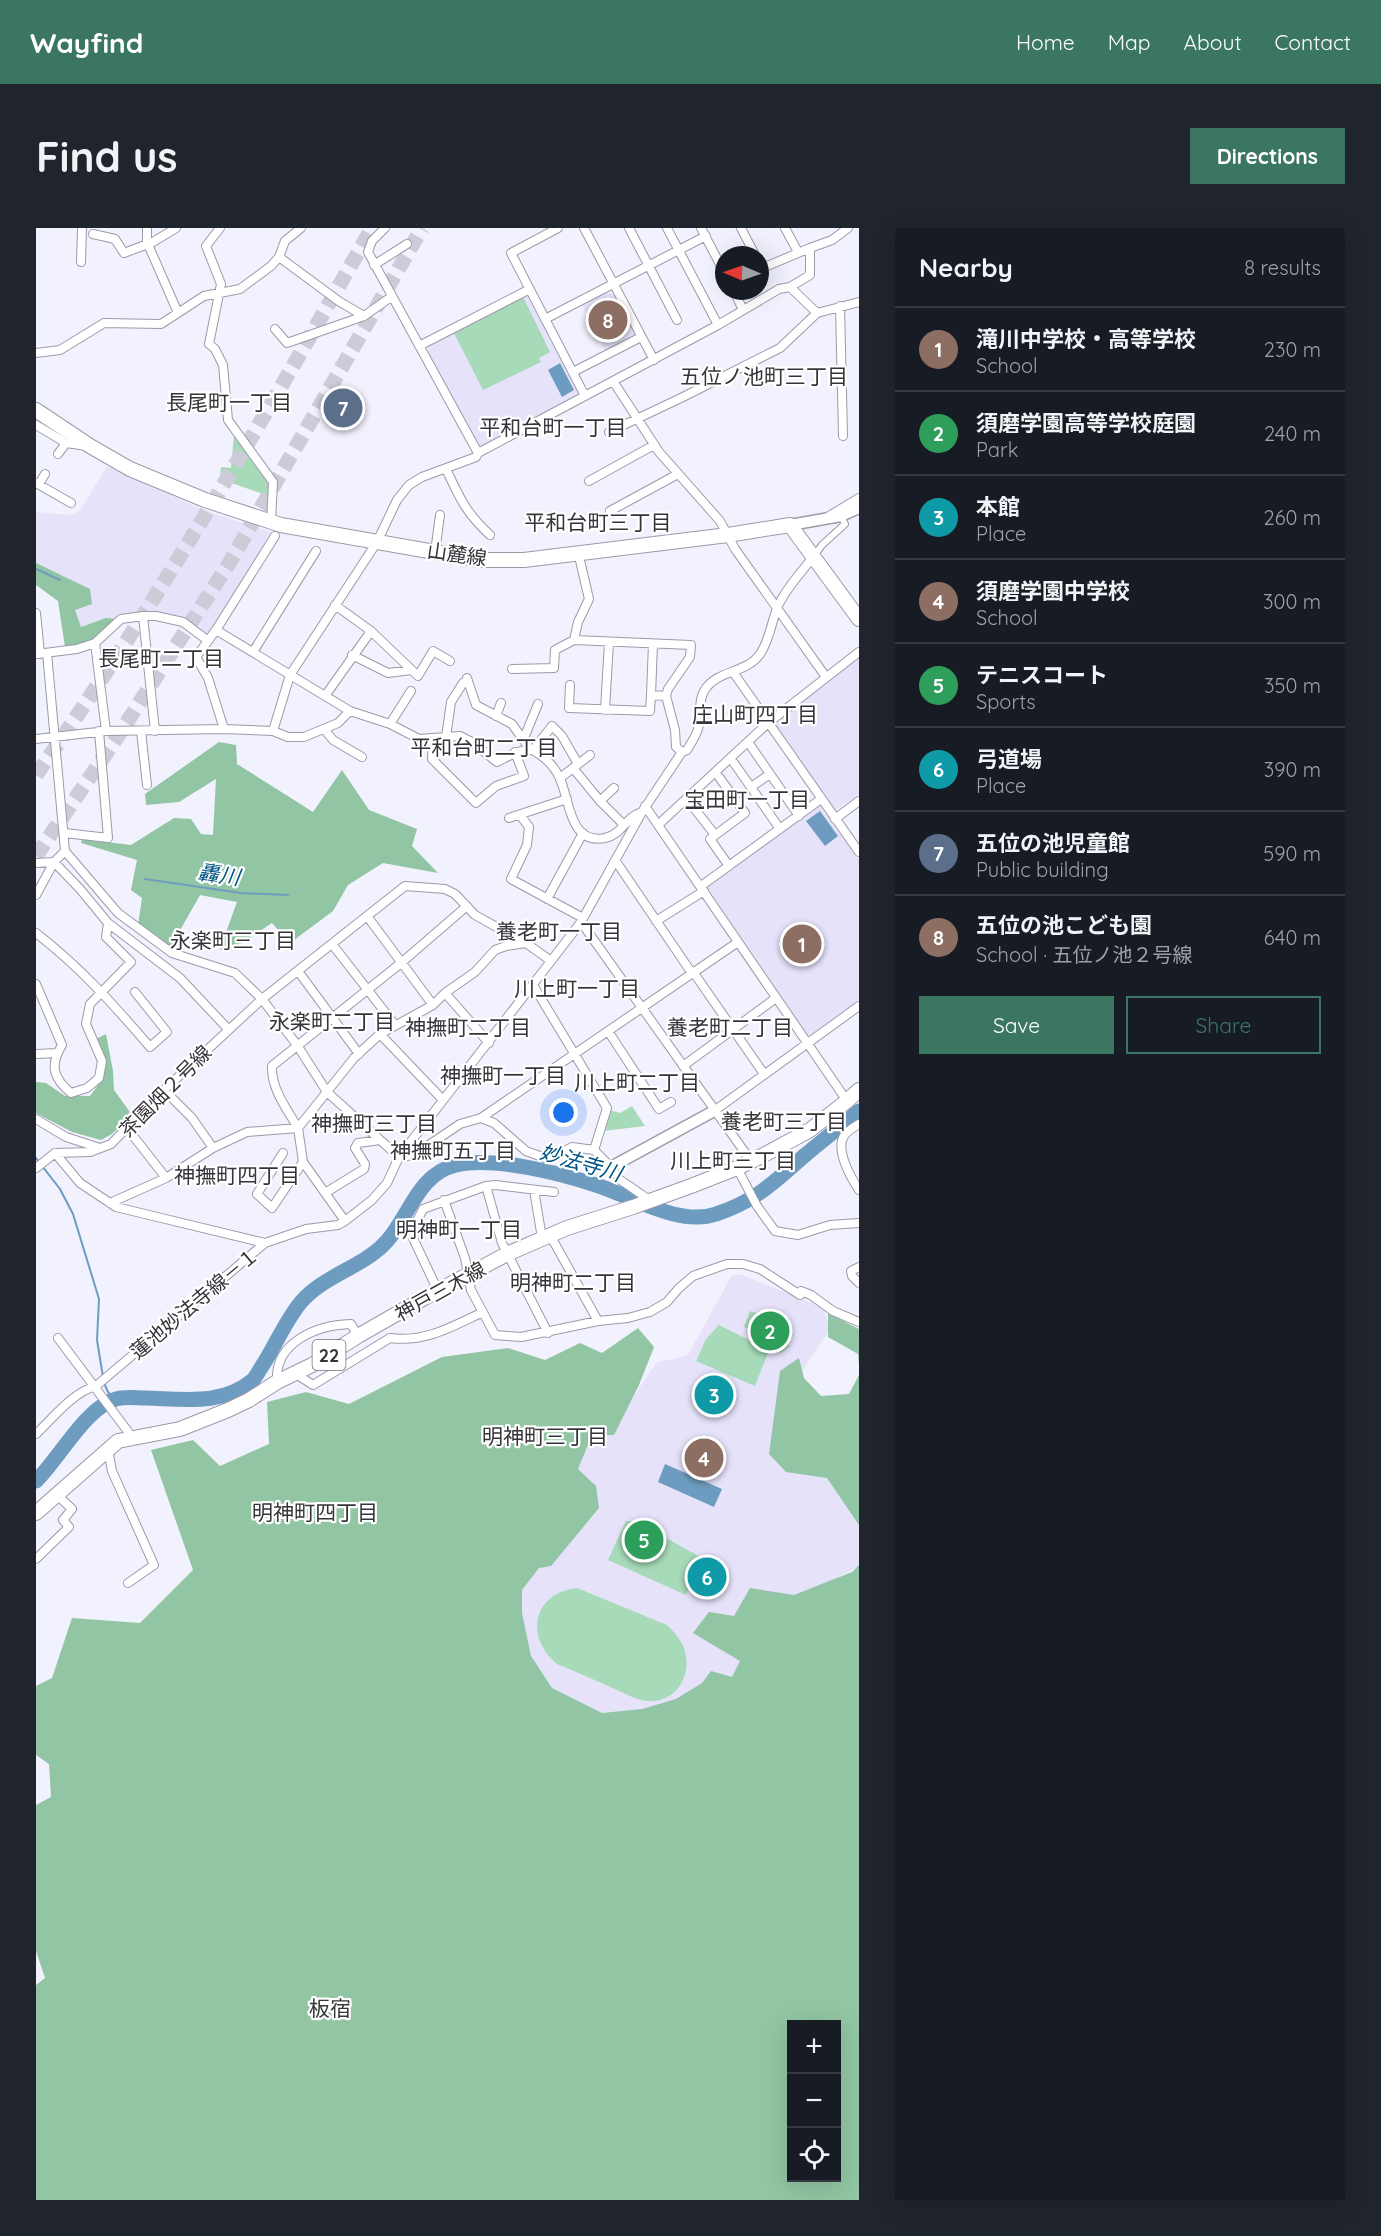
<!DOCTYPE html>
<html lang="en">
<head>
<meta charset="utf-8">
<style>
  :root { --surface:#171b24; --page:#20242c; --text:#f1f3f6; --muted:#9ea1a6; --line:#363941; --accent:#3a7660 }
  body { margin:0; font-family:Quicksand,"Noto Sans JP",sans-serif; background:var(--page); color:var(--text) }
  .controls { position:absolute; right:18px; bottom:18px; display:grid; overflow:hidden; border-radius:0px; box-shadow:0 6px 24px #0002 }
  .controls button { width:54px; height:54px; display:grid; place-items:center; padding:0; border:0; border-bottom:2px solid var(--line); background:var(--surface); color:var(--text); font:30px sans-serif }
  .compass { position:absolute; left:679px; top:18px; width:54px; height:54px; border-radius:50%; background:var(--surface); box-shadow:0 6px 24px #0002; rotate:272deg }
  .you { position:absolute; left:528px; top:885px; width:21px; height:21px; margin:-15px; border:4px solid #fff; border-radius:50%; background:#1a73e8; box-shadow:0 0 0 9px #1a73e833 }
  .badge { display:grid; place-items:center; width:39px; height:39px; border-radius:50%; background:var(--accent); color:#fff; font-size:20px; font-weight:700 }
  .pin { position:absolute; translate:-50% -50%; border:3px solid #fff; box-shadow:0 2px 6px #0006 }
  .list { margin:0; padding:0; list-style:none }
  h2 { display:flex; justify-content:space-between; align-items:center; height:78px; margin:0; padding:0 24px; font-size:26px }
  h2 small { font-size:20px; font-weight:400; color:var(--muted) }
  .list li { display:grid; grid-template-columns:39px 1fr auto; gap:18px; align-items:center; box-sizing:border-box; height:84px; padding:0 24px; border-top:2px solid var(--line) }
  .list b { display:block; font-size:22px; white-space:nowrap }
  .list p { margin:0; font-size:20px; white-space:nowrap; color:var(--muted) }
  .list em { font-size:20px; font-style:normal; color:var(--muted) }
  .actions { display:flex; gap:12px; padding:18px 24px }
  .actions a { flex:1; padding:14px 0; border:2px solid var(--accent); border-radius:0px; text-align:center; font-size:21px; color:var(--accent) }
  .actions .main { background:var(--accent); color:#fff }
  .icon { flex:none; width:33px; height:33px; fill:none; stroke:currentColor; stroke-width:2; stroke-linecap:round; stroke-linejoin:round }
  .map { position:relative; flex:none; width:823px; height:1972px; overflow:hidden; border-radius:0px }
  header { display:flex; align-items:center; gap:36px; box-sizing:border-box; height:84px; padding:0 30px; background:var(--accent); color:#fff }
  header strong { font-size:28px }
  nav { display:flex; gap:33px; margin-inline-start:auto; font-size:21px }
  .intro { display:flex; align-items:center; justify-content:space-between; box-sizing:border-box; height:144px; padding:0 36px }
  h1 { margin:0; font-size:42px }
  .button { padding:15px 27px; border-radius:0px; background:var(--accent); color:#fff; font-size:21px; font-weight:700 }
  main { display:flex; gap:36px; padding:0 36px }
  aside { flex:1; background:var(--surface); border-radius:0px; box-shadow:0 6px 24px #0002 }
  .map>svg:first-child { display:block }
  .built { fill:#e6e2fa }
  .green { fill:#a7dab8 }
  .forest { fill:#91c5a3; fill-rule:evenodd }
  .water { fill:#6e9cc0 }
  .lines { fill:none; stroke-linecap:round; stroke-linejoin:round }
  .stream { stroke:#6e9cc0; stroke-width:2 }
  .river { stroke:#6e9cc0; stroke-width:15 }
  .motorway-tunnel { stroke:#cccbd7; stroke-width:15; stroke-dasharray:15 8; stroke-linecap:butt }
  .pedestrian-casing { stroke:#9c9aa9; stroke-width:8 }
  .minor-casing { stroke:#9c9aa9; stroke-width:10 }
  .tertiary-casing { stroke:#9c9aa9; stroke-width:13 }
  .primary-casing { stroke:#9c9aa9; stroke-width:16 }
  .pedestrian { stroke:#fff; stroke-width:6 }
  .minor { stroke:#fff; stroke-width:8 }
  .tertiary { stroke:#fff; stroke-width:10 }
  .primary { stroke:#fff; stroke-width:14 }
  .labels { text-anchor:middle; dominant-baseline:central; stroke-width:4.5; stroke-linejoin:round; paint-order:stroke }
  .shield { fill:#fff; stroke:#727175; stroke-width:1.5 }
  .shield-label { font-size:18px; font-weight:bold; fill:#35343a }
  .street-label { font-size:20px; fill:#35343a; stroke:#fff }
  .neighbourhood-label { font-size:21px; fill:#35343a; stroke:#fff }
  .water-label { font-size:21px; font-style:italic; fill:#005483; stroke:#fff }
</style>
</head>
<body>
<header>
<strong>Wayfind</strong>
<nav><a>Home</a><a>Map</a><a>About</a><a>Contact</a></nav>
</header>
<div class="intro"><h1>Find us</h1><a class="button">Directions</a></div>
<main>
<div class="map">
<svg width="823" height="1972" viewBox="0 0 823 1972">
  <rect width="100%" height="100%" fill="#f2f1fe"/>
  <!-- built -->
  <path class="built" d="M570,64l8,2 21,40 -2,5 -26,14 -25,-48z
    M486,68h6l53,98 -100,52 -4,-1 -50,-92 3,-10z
    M71,238l96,44 68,22 -64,104 -23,-16 -64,-5 -27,23 -19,7 -13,-65 -25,-13v-55l35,3 9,-4z
    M823,430v137l-25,16 -58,-85v-4z
    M784,577l39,55v140l-51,36 -101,-148z
    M696,1047h10l80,32 9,21 -52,77 52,67 28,48v46l-80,43 -40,80 -128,37 -84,-50 -18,-61 59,-143 14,-43h30l44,-66 32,-8z"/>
  <!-- green -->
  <path class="green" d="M487,69l27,55 -11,6 2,4 -58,28 -29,-57z
    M198,207l35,47v14l-49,-17 1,-12 10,1z
    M596,878l13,20 -42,5 6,-21 11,3z
    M714,1083l39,13 -4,11 4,12 -9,6 -3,-12 -33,-14z
    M683,1097l50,25 -14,36 -59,-25 10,-22z
    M590,1293h9l69,38 -18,36 -78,-35z
    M541,1360l90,37c13,12 22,26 19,45 -3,19 -19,33 -39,31 -10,-1 -21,-7 -30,-11 -20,-9 -40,-18 -60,-26 -33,-27 -24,-71 20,-76z"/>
  <!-- forest -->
  <path class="forest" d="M0,335l54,26 2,15 -17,6 6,17 25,-9 12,1 -24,21 -29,7 -7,-46 -22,-16z
    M183,514l17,3 1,19 76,48 29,-42 27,40 48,19 -5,17 26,27 -55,-10 -35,22 -15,26 -43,32 -18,-20 -44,29 -8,-3 17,-47 -37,-7 -30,53 -32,-23 4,-27 -11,-8 6,-30 -56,-17 1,-4 49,6 43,-27 17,1 10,15 12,1 3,-56 -37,23 -33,3 -1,-11z
    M70,806l7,37 1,19 18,25 -20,19 -11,6 -29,-8 -36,-19v-31l10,1 19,13h25c18,-23 17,-31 6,-57z
    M792,1085l31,16v36l-1,-11 -30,-17z
    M602,1100l16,19 -15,38 -25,50h-22l-14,34 18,17 3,22 -48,58 -12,2 -17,22v23l9,43 21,32 50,25 40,-4 34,-10 26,-16 9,-12 21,6 8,-16 -47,-28 16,-21 25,4 16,-28 44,7 58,-23 7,-7v635h-823v-215l9,-7 -9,-27v-146l15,-8 -2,-33 -13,-9v-69l16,-8 20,-60 68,5 53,-53 -42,-120 42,-10 27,26 49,-22 -2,-42 39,-10 43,12 93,-47 66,-9 37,12 35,-17 22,10zM756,1796h44v154h-44z
    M763,1130l5,20 17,18 28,-2 10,-19v150l-32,-47 -41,-6 -17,-18 11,-83z"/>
  <!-- water -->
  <path class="water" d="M524,135l14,27 -12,7 -14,-27z
    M784,583l18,25 -13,10 -19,-25z
    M629,1236l57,25 -8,18 -56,-25z"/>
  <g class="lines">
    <!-- stream -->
    <path class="stream" d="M0,341l24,11
      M109,651l96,14 47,2
      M0,930l24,31 13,25 26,85 -2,41 6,37
      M68,1155l4,9 7,7"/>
    <!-- river -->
    <path class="river" d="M0,1253c23,-22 50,-74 80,-82 9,-3 21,-1 30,-1 37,1 77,8 107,-18 4,-5 7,-11 11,-17 12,-19 22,-43 37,-61 23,-27 63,-35 86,-61 23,-26 31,-67 69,-76 37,-9 103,8 140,20 35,11 83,42 120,29 40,-13 58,-32 88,-58 18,-15 37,-30 55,-45"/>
    <!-- motorway-tunnel -->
    <path class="motorway-tunnel" d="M0,547c124,-175 230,-361 336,-547
      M0,628l82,-120 110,-171 194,-337"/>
    <defs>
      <path id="pedestrian" d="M777,329l9,-12 23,-21 -4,-8"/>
      <path id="minor" d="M111,0v14l31,71
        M184,0l-14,18 15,38 -12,60 6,5 8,16 5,55 45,62 -2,40
        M349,0l-13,13 -4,11 110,201
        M522,0l-47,25 74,143
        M548,0l70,132
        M593,0l48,92
        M631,0l51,97
        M665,0l23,44
        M705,0l14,27
        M749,0l13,24
        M57,6l22,5 9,14 29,-11 23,-14
        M243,29l61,45 24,14
        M45,34l1,-34
        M338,37l33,-21
        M724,41l50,-21
        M754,59l27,26
        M698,63l9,19
        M804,78l3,130
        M509,91l161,-83
        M239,101l12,14 77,-27 27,-19
        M383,118l111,-57
        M0,125l24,-3 44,-27 57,1 43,-28 36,-7 31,-23 8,-9 6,-16 16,-13
        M537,144l68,-35
        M577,153l46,71 61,69 15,28 91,128
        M0,197l30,18 21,3
        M573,204l72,-34 99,-50 37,-35 42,-11
        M22,226l8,-11
        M410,241c14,29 19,43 44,66
        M553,253l65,-36
        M0,255l35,20
        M3,256l6,-10
        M574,283l68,-37
        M793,288l30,-18
        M399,324l5,-37
        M542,324l11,47 -11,23 -4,18 117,5 -1,12 -22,32 -2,7 9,34 1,17 6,5
        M299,377l36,26 47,45 15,-25 17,10
        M0,385l4,41
        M107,388l12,115
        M180,402l134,81 40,13 29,15 41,-3 12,6 25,20c10,-5 19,-11 30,-12 5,-1 8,1 12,4 9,6 17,15 21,25 10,21 9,66 45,59 18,-4 20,-21 37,-26
        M59,415l11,88
        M617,416l-2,51 15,1
        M217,424l63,-101
        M11,425l18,198 53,62 54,40 63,20 27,26 35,46 30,47 72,65
        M0,426l41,-5 18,-6 26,-24 22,-3h13l27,6 24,18
        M316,427l36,18 23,-3
        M476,441l42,-1 1,-18 19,-10
        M697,444l126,180
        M431,450l9,27 36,19 18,25
        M534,457l-1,23 81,3 1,-16
        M289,468l46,-65
        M569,482l4,-68
        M460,488l5,-13
        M354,496l21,-33
        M188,501l-16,-51 -12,-21 20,-27 59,-94
        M289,502l8,10 29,17
        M105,503l6,54
        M237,503l17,-56 87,-133 20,-42 12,-15 13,-8 54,-20 2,-4 240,-128 61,-36 11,-2 20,-12v-27l22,-8 16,-12
        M410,509l5,-35 12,-19
        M397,510l-1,21 44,44 20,-17 28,-10 -9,-24
        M488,510l14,-34
        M0,511l70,-8 118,-2 49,2 15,6h16l34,-14 12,-12
        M712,514l51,74
        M497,522l19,-24 10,10 16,28
        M698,535l46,66
        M537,540l27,33 24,24
        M683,549l26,36 -35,26 19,27
        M524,550l30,-23
        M718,557l16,-11
        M564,573l14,-13
        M655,576l24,31
        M609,578l202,295
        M484,587l9,12 -2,18 -16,34 72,39
        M473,590l58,-19
        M799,591l24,-18
        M622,597l110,-102 91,-71
        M29,605l43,5 -9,-107
        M579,632l74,109 7,7 68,98
        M0,635l18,-1 26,27 28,34 72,55 48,51
        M665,658l120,-87
        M0,667l18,-33 11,-11
        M511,671l36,-66
        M331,688l66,89
        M620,693l48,-30
        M545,694l170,239
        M0,705c46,36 77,71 114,114l17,-15 -32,-40
        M296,716l63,81
        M262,743l61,83
        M0,756l26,61c-13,21 -8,34 9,48l16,-5 12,-10 3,-17 -16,-37 4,-20 41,-42 -25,-25 2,-14
        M497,757l74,123 -13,42
        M409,765l44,50
        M572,803l51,78 12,-7
        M344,806l63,66
        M0,826l21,-1
        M647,838l93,-68
        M128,862l28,28 21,30
        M678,883l145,-105
        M445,890l257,-176
        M0,891l30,18 34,11
        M823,896c-5,3 -12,7 -15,12 -9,14 7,42 15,54
        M91,900l39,50
        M19,925l35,-1 21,-8 53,-54 98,-91 143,-113 40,3 10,5 20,21 50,28
        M19,925l25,30 36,24 149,36
        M247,925l-26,41 15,14 31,-46
        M363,929l15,-2 46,-31 21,-6 13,5 32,28 19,7 11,-2 16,-9 22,3 17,17 8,12 32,22
        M0,940l19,-15
        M701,940l20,38 18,25 23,4 32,-10 29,-2
        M450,958l16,57 46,90
        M498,962l8,48
        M289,965l39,-24 1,-5 -10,-16 3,-5 22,-3
        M408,972l21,58 6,32 24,45 26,2 77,-16 30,-3 22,-6 17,-10 12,-14 14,-12 34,-12h16l17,5 40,26 1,-4 10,4 22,16 26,11
        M74,975l56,-25 47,-30 34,-16 51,-4c-11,-19 -27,-39 -26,-62l129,-103 66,-57
        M309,993l-42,-59 -5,-34 56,-70 26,-24 53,-29 12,-12 30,-21 20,-22 11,-4 20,-3 25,18 30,-39 61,-110 40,-60 5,-2c4,-7 9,-14 11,-21 4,-14 -1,-29 8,-41 13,-18 41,-15 54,-34 10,-14 11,-32 18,-48 8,-18 23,-33 35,-49
        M514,1007l48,86
        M823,1039l-8,4 1,5 7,7
        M402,1063l-25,-53 2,-13 8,-16 63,-23 10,-1 58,7
        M22,1110l74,99
        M260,1146l17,11 77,-47c35,5 63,-12 93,-26
        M241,1154c-3,-40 40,-57 74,-58l7,12
        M0,1206c17,-16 37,-42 60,-48l169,-143 41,-14 32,-4 7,-4 27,-21 15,-17 12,-26 152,-196
        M72,1221l4,22 42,94 -26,18
        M0,1331l33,-32 -6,-7 9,-11 -16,-15"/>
      <path id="tertiary" d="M754,297l51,-9 18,-8
        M575,939l103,-56"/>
      <path id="primary" d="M0,182l54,36 40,23 75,31 76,25 199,35h44l204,-25 62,-10 69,94
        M0,1285l82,-72 62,-12 48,-19 21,-10 28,-18 35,-17 46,-29 68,-39 81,-43 60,-26 66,-21 58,-21 46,-18 23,-11 50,-27 37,-29 12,-11"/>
    </defs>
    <!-- pedestrian casing -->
    <use href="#pedestrian" class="pedestrian-casing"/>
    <!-- minor casing -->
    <use href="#minor" class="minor-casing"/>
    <!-- tertiary casing -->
    <use href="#tertiary" class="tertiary-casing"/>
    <!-- primary casing -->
    <use href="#primary" class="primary-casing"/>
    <!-- pedestrian -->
    <use href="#pedestrian" class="pedestrian"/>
    <!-- minor -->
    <use href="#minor" class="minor"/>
    <!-- tertiary -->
    <use href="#tertiary" class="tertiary"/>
    <!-- primary -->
    <use href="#primary" class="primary"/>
  </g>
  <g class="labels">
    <!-- shield labels -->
    <rect class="shield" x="276.5" y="1112" width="33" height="30" rx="4.5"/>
    <g class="shield-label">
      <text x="293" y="1127">22</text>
    </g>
    <!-- street labels -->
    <g class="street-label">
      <text transform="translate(421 326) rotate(8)">山麓線</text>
      <text transform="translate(129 863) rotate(-45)">茶園畑２号線</text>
      <text transform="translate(404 1063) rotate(-29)">神戸三木線</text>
      <text transform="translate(158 1075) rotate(-40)">蓮池妙法寺線－１</text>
    </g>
    <!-- neighbourhood labels -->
    <g class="neighbourhood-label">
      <text x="728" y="148">五位ノ池町三丁目</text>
      <text x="193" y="174">長尾町一丁目</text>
      <text x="517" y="199">平和台町一丁目</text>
      <text x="562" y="294">平和台町三丁目</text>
      <text x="125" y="430">長尾町二丁目</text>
      <text x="719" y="486">庄山町四丁目</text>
      <text x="448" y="519">平和台町二丁目</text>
      <text x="711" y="571">宝田町一丁目</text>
      <text x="523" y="703">養老町一丁目</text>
      <text x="197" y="712">永楽町三丁目</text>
      <text x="541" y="760">川上町一丁目</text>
      <text x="296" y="793">永楽町二丁目</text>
      <text x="432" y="799">神撫町二丁目</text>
      <text x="694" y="799">養老町二丁目</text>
      <text x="467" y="847">神撫町一丁目</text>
      <text x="601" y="854">川上町二丁目</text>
      <text x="748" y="893">養老町三丁目</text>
      <text x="338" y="895">神撫町三丁目</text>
      <text x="417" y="922">神撫町五丁目</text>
      <text x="697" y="932">川上町三丁目</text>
      <text x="201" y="947">神撫町四丁目</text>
      <text x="423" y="1001">明神町一丁目</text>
      <text x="537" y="1054">明神町二丁目</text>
      <text x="509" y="1208">明神町三丁目</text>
      <text x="279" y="1284">明神町四丁目</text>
      <text x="294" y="1780">板宿</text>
    </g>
    <!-- water labels -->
    <g class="water-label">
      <text transform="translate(183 646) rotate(8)">轟川</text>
      <text transform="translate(545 934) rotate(16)">妙法寺川</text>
    </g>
  </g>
</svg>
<div class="controls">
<button>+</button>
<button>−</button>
<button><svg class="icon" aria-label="locate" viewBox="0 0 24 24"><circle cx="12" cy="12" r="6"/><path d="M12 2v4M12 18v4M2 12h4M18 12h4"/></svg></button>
</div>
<svg class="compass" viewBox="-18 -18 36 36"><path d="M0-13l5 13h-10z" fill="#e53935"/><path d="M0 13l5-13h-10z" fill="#9ea1a6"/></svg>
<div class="you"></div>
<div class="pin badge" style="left:766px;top:716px;background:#8d6e63">1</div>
<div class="pin badge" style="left:734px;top:1103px;background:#2e9e5b">2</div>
<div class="pin badge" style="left:678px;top:1167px;background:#0f9aa8">3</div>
<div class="pin badge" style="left:668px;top:1230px;background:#8d6e63">4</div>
<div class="pin badge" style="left:608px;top:1312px;background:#2e9e5b">5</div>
<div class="pin badge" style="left:671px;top:1349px;background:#0f9aa8">6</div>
<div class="pin badge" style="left:307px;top:180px;background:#5c6f8a">7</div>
<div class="pin badge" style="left:572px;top:92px;background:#8d6e63">8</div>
</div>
<aside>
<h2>Nearby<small>8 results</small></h2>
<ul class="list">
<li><span class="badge" style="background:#8d6e63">1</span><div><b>滝川中学校・高等学校</b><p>School</p></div><em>230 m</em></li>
<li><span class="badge" style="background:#2e9e5b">2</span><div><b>須磨学園高等学校庭園</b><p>Park</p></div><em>240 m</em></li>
<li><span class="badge" style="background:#0f9aa8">3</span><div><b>本館</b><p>Place</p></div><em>260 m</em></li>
<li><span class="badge" style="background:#8d6e63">4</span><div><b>須磨学園中学校</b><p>School</p></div><em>300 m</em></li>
<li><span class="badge" style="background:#2e9e5b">5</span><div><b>テニスコート</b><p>Sports</p></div><em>350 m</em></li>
<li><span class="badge" style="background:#0f9aa8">6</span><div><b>弓道場</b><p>Place</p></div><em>390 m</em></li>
<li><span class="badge" style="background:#5c6f8a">7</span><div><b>五位の池児童館</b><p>Public building</p></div><em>590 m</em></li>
<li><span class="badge" style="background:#8d6e63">8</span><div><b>五位の池こども園</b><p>School · 五位ノ池２号線</p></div><em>640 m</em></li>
</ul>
<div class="actions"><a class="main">Save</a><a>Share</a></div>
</aside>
</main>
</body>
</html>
